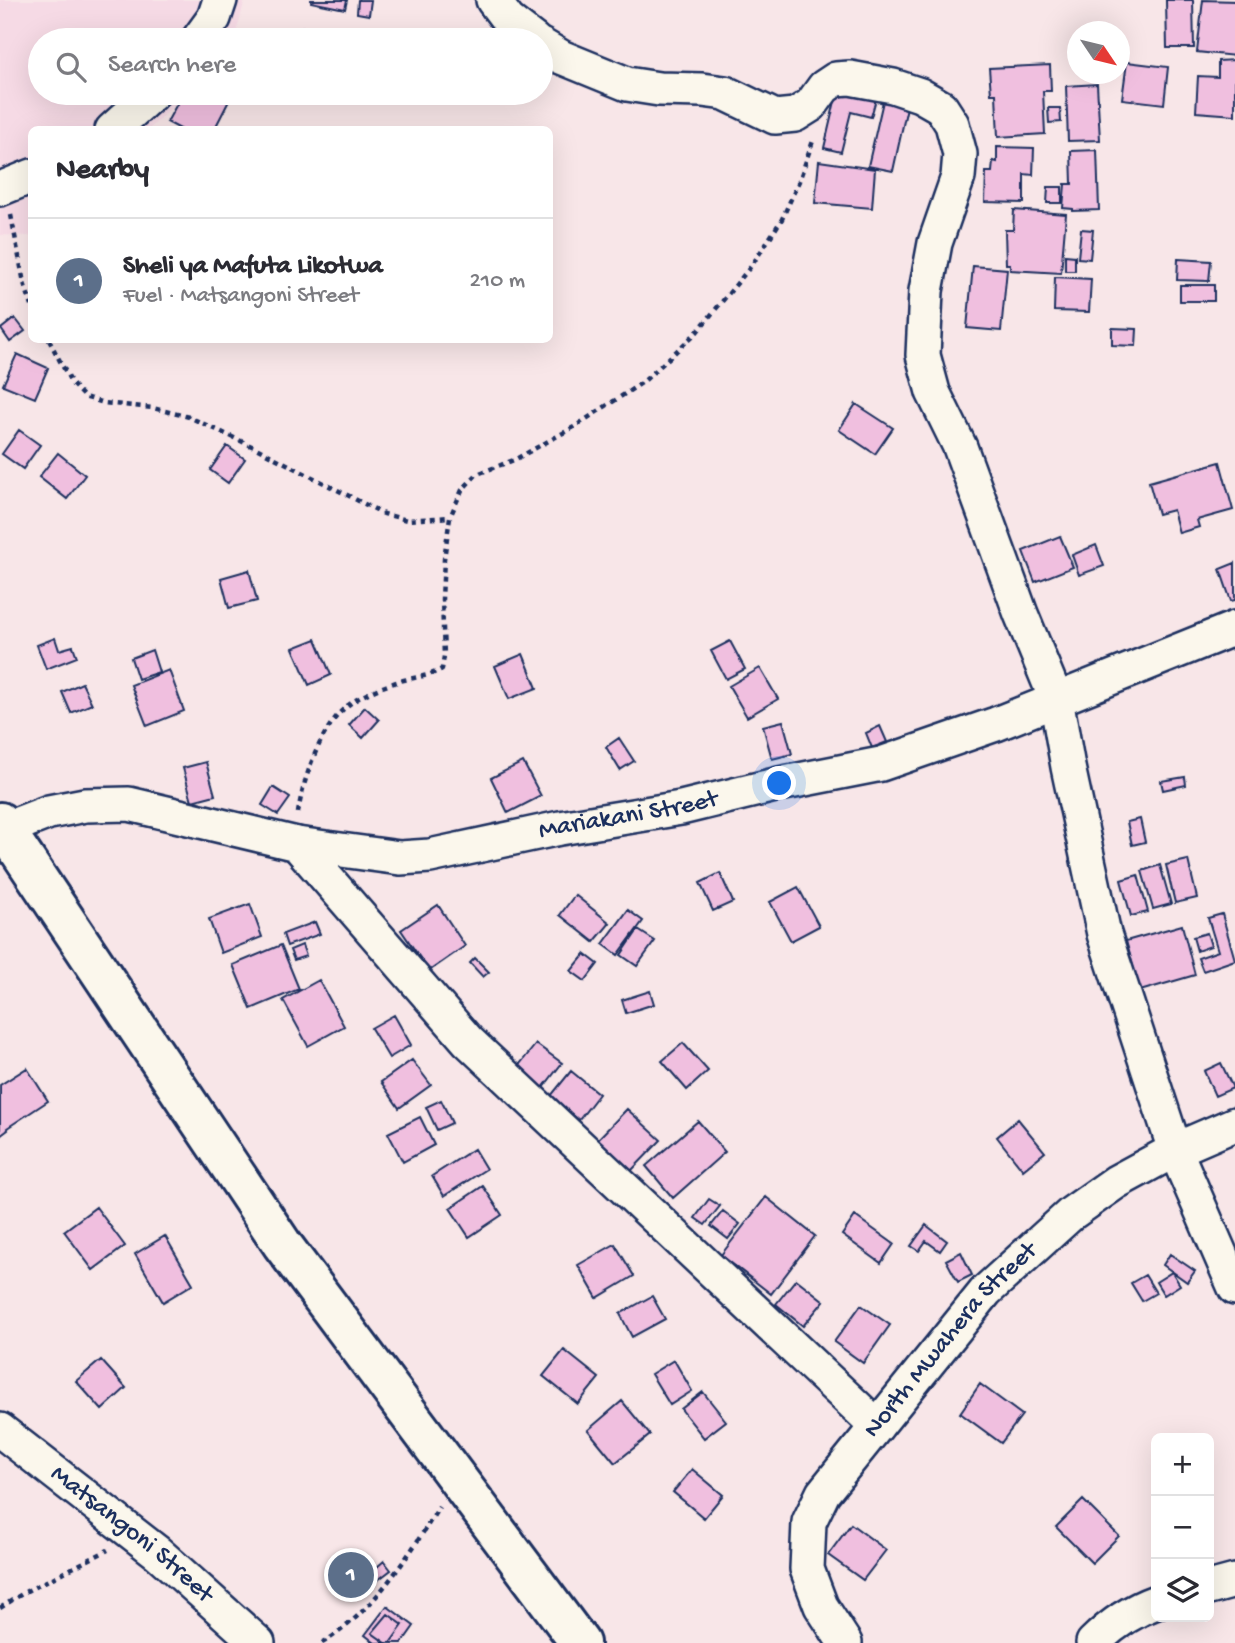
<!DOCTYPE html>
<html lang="en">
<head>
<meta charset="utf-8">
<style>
  :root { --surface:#fff; --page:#f7f7f7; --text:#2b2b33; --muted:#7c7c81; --line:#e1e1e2; --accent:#7c3aed }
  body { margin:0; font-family:"Gochi Hand",sans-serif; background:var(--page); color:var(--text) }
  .controls { position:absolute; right:21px; bottom:21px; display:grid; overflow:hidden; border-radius:10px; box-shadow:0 7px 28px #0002 }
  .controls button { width:63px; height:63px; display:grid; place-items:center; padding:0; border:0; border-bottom:2px solid var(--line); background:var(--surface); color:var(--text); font:35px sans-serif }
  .compass { position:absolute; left:1067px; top:21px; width:63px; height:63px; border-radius:50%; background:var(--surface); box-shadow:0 7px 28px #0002; rotate:125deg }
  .you { position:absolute; left:780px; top:784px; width:24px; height:24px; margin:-18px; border:5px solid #fff; border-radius:50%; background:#1a73e8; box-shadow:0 0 0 10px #1a73e833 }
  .badge { display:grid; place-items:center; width:46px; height:46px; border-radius:50%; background:var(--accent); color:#fff; font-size:23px; font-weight:700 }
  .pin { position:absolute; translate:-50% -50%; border:4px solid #fff; box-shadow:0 2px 7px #0006 }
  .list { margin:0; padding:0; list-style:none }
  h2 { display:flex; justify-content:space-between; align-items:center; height:91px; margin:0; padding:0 28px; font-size:30px }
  h2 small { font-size:23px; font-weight:400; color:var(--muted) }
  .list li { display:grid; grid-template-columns:46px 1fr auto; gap:21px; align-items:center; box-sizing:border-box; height:126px; padding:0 28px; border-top:2px solid var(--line) }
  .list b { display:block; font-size:26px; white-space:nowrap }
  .list p { margin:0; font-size:23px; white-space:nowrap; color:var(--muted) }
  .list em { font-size:23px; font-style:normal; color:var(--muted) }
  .icon { flex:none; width:38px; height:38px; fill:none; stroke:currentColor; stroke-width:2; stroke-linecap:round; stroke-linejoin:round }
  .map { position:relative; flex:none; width:1235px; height:1643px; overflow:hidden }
  .search { position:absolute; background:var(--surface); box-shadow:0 7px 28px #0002; left:28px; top:28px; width:525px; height:77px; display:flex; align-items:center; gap:18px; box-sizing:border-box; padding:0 24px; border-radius:38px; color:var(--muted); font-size:26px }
  .panel { position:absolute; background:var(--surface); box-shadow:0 7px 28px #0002; left:28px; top:126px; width:525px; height:217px; border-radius:10px }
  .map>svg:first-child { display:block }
  .built { fill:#f6dae5 }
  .building { fill:#f0bfdf; stroke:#1b2f5e; stroke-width:2 }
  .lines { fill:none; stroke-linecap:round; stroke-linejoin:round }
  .minor-casing { stroke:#1b2f5e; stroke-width:38 }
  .highway-casing { stroke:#1b2f5e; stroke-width:44 }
  .path { stroke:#1b2f5e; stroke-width:4.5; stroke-dasharray:5 5; stroke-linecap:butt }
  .minor { stroke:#fbf7ec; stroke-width:33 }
  .highway { stroke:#fbf7ec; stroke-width:38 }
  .labels { text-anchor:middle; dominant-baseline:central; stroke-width:5; stroke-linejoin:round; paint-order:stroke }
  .street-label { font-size:26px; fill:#1b2f5e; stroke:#fbf7ec }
</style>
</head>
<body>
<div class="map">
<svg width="1235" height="1643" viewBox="0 0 1235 1643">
  <rect width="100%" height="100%" fill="#f8e6e8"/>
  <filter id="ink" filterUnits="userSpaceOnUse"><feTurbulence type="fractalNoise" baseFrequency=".0143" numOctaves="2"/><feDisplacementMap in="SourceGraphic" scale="14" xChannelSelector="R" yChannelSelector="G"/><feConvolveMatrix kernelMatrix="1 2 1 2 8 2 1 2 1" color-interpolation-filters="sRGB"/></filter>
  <g filter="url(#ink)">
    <!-- built -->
    <path class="built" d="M0,0h245l-11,40h-194v53h147l-38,36 -117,1 -1,106 -31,-1z"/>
    <!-- building -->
    <path class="building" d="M311,0h36l-2,9 -34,-7z
      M358,0h13l-2,15 -12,-2z
      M1166,0h27l1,48h-27z
      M1203,0l32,1v55l-38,-4z
      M303,27l49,8 -1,5h-51z
      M1235,60v55l-39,-3 2,-36 20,1v-16z
      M1127,62l41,5 -4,37 -42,-5z
      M1050,65l1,26h-8l2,43 -47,3 -2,-43h-5l-2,-26z
      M1097,84l3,56 -32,1 -2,-55z
      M838,88l38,11 -5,18 -20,-5 -10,40 -17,-4z
      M183,93h50l-19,37h-32l-15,-8z
      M292,93h50l-2,8z
      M883,101l24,6 -14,64 -25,-5z
      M1048,108h12l1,14 -12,1z
      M997,147l37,1 -1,27 -9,-1v29l-39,-1 1,-30h6l1,-11 4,1z
      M1097,150l2,60 -26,1v-2l-10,-1 2,-24h7l-1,-33z
      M819,161l56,8 -3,39 -57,-5z
      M1048,187h14v16h-15z
      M1014,210l52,4 -5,59 -51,-3v-6h-4l-1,-34h8z
      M1081,229l12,1 -3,29 -12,-1z
      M1065,255l10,1v15h-10z
      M1178,259l33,2 -2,20 -32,-1z
      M973,266l34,3 -6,62 -34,-3z
      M1055,277l36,2 -2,33 -35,-1z
      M1180,285h34v16h-34z
      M15,318l10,13 -15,11 -9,-13z
      M1112,328l25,1 -1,17 -24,-1z
      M17,354l31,14 -13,30 -32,-13z
      M856,404l37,24 -18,26 -36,-24z
      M19,430l21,15 -17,24 -21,-15z
      M227,446l18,13 -17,24 -18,-13z
      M58,453l27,22 -18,24 -28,-22z
      M1220,462l13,48 -36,10 2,7 -20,6 -6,-23 -15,4 -9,-32z
      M1060,536l13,31 -38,15 -12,-31z
      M1096,545l8,21 -25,9 -7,-20z
      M1235,563v37l-4,1 -11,-32z
      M249,570l8,31 -28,7 -8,-30z
      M55,638l4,12 14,-4 4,11 -31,12 -9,-24z
      M316,639l15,36 -22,10 -16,-37z
      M730,641l15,28 -19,10 -15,-28z
      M152,650l7,22 -21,7 -7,-21z
      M523,654l14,34 -28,11 -14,-33z
      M760,668l18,31 -31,18 -18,-31z
      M169,670l15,41 -37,15 -16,-41z
      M82,683l10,21 -21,9 -9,-21z
      M365,707l14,13 -16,18 -14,-13z
      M783,721l9,33 -20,5 -9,-33z
      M880,726l7,16 -15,6 -6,-15z
      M619,738l15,23 -14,9 -14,-23z
      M206,762l9,33 -23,6 -9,-33z
      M523,762l18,34 -33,17 -17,-35z
      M1185,777l1,8 -23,5 -2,-9z
      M273,787l17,11 -12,17 -16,-10z
      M1140,819l5,23 -13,3 -5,-23z
      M1188,860l9,38 -22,5 -9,-38z
      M1160,865l11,39 -18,5 -11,-38z
      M720,873l13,29 -20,9 -13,-28z
      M1138,875l10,37 -17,4 -10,-36z
      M798,887l21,39 -28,15 -21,-39z
      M575,895l35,28 -16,19 -34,-27z
      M250,904l12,33 -41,16 -12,-34z
      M438,905l27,41 -36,25 -28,-41z
      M628,910l15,11 -25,34 -15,-11z
      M1222,914l13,46 -32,11 -5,-13 20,-7 -10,-33z
      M315,922l5,12 -33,12 -4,-12z
      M1182,925l13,50 -55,16 -14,-50z
      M638,930l17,11 -18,25 -16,-11z
      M1207,933l4,13 -14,5 -4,-14z
      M281,945l18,44 -48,20 -18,-44z
      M302,945l4,11 -12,4 -4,-10z
      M585,954l13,10 -13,17 -14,-10z
      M475,958l14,14 -6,5 -13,-14z
      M319,980l25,46 -36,20 -25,-46z
      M650,991l4,13 -28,9 -4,-13z
      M394,1015l17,30 -22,13 -18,-30z
      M683,1043l25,28 -21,19 -25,-29z
      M536,1044l26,19 -20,26 -26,-20z
      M412,1060l19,25 -32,23 -18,-26z
      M1221,1063l12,25 -18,8 -11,-25z
      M27,1068l21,33 -41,27 1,2 -8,6v-51z
      M571,1071l28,23 -20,26 -29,-23z
      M441,1100l11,23 -15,7 -11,-23z
      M627,1109l34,31 -32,33 -33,-32z
      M420,1117l14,28 -31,17 -15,-29z
      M1018,1119l27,33 -22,18 -26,-33z
      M698,1121l27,31 -52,46 -27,-32z
      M474,1149l12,20 -42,27 -12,-20z
      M483,1186l19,29 -33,22 -19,-29z
      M766,1197l49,39 -44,58 -50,-39z
      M709,1199l11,7 -15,19 -10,-7z
      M96,1207l29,39 -32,24 -29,-39z
      M723,1211l17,13 -12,15 -17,-13z
      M855,1216l39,28 -13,19 -39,-28z
      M926,1225l21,16 -7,10 -14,-10 -7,10 -8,-5z
      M165,1236l28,48 -30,18 -28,-48z
      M615,1244l19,32 -37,22 -19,-33z
      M961,1252l11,23 -14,7 -12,-22z
      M1170,1254l25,17 -8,11 -24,-17z
      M1172,1272l8,13 -16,10 -8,-13z
      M1145,1275l11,18 -14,8 -11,-18z
      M796,1279l28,22 -21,25 -27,-22z
      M652,1296l13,23 -33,18 -12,-23z
      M861,1305l29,20 -27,38 -29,-21z
      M564,1350l35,28 -21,26 -35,-28z
      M101,1360l25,28 -24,22 -26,-29z
      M674,1360l18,31 -22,14 -19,-31z
      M980,1384l42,31 -21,28 -41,-30z
      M703,1392l23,29 -22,17 -23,-29z
      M622,1401l28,34 -35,28 -27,-33z
      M692,1469l31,26 -19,23 -31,-26z
      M1083,1500l36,36 -27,27 -36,-36z
      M851,1524l35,26 -23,30 -35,-25z
      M384,1561l7,9 -13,10 -7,-8z
      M387,1606l27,20 -12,17h-27l-10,-8z
      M388,1614l15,11 -13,18h-4l-14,-10z"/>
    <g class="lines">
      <defs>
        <g id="minor">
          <path d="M493,0l15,20 26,20"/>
          <path d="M198,40l16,-22 6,-18"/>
          <path d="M541,45l20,12 66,27 32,5 43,1 23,3 50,24 20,-2 16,-10 13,-18 12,-8 14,-1 43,8 27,9 21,12 11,17 8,30 -2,23 -23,66 -9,48 -3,64 10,37 27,55 61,167 35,85 12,68 36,167 71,216 60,138"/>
          <path d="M112,130l41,-37"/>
          <path d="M0,189l32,-13"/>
          <path id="s1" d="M5,829l44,-17 36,-7 44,-1 168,40 103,14 30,-2 130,-28 121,-20 98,-24 102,-20 115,-40 239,-96"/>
          <path d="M297,844l171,197 409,385"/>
          <path id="s2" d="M0,1430l158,123 100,90"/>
          <path d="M1209,1588l26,-7"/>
          <path id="s3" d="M845,1643l-24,-37 -14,-37 2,-47 14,-29 163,-202 86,-78 44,-31 59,-32 60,-26"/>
          <path d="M1093,1643c19,-19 38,-32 63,-41"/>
        </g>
        <path id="highway" d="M0,822l282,422 298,399"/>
      </defs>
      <!-- minor casing -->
      <use href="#minor" class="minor-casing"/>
      <!-- highway casing -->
      <use href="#highway" class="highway-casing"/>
      <!-- path -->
      <path class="path" d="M11,215l13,68 8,23
        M49,340l23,44 12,13 20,6 49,5 36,9 67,31 128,66 23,6 43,-3
        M298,813c5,-33 22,-85 49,-107 14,-11 36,-20 53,-25 15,-4 28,-4 42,-12l2,-13 -2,-57 2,-40 6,-42 12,-27 15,-16 37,-14 60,-33 69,-45 54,-50 55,-67 30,-46 17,-38 15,-43
        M0,1608l25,-16 83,-42
        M322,1643c49,-28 88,-89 117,-136"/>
      <!-- minor -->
      <use href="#minor" class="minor"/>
      <!-- highway -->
      <use href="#highway" class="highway"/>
    </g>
  </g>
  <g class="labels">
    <!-- street labels -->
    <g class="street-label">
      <text stroke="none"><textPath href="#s1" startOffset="637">Mariakani Street</textPath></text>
      <text stroke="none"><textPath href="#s3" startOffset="362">North Mwahera Street</textPath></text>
      <text stroke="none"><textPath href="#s2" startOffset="168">Matsangoni Street</textPath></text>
    </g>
  </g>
</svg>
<div class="controls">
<button>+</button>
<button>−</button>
<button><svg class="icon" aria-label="layers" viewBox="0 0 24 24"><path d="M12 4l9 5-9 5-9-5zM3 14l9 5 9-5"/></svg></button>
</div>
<svg class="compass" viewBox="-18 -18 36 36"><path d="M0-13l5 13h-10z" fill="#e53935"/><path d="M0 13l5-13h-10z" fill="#7c7c81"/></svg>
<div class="you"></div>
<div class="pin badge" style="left:351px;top:1575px;background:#5c6f8a">1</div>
<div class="search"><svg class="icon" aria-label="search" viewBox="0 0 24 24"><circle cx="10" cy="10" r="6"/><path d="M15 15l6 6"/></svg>Search here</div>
<section class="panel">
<h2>Nearby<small></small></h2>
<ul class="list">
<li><span class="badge" style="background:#5c6f8a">1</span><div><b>Sheli ya Mafuta Likotwa</b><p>Fuel · Matsangoni Street</p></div><em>210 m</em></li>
</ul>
</section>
</div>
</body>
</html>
